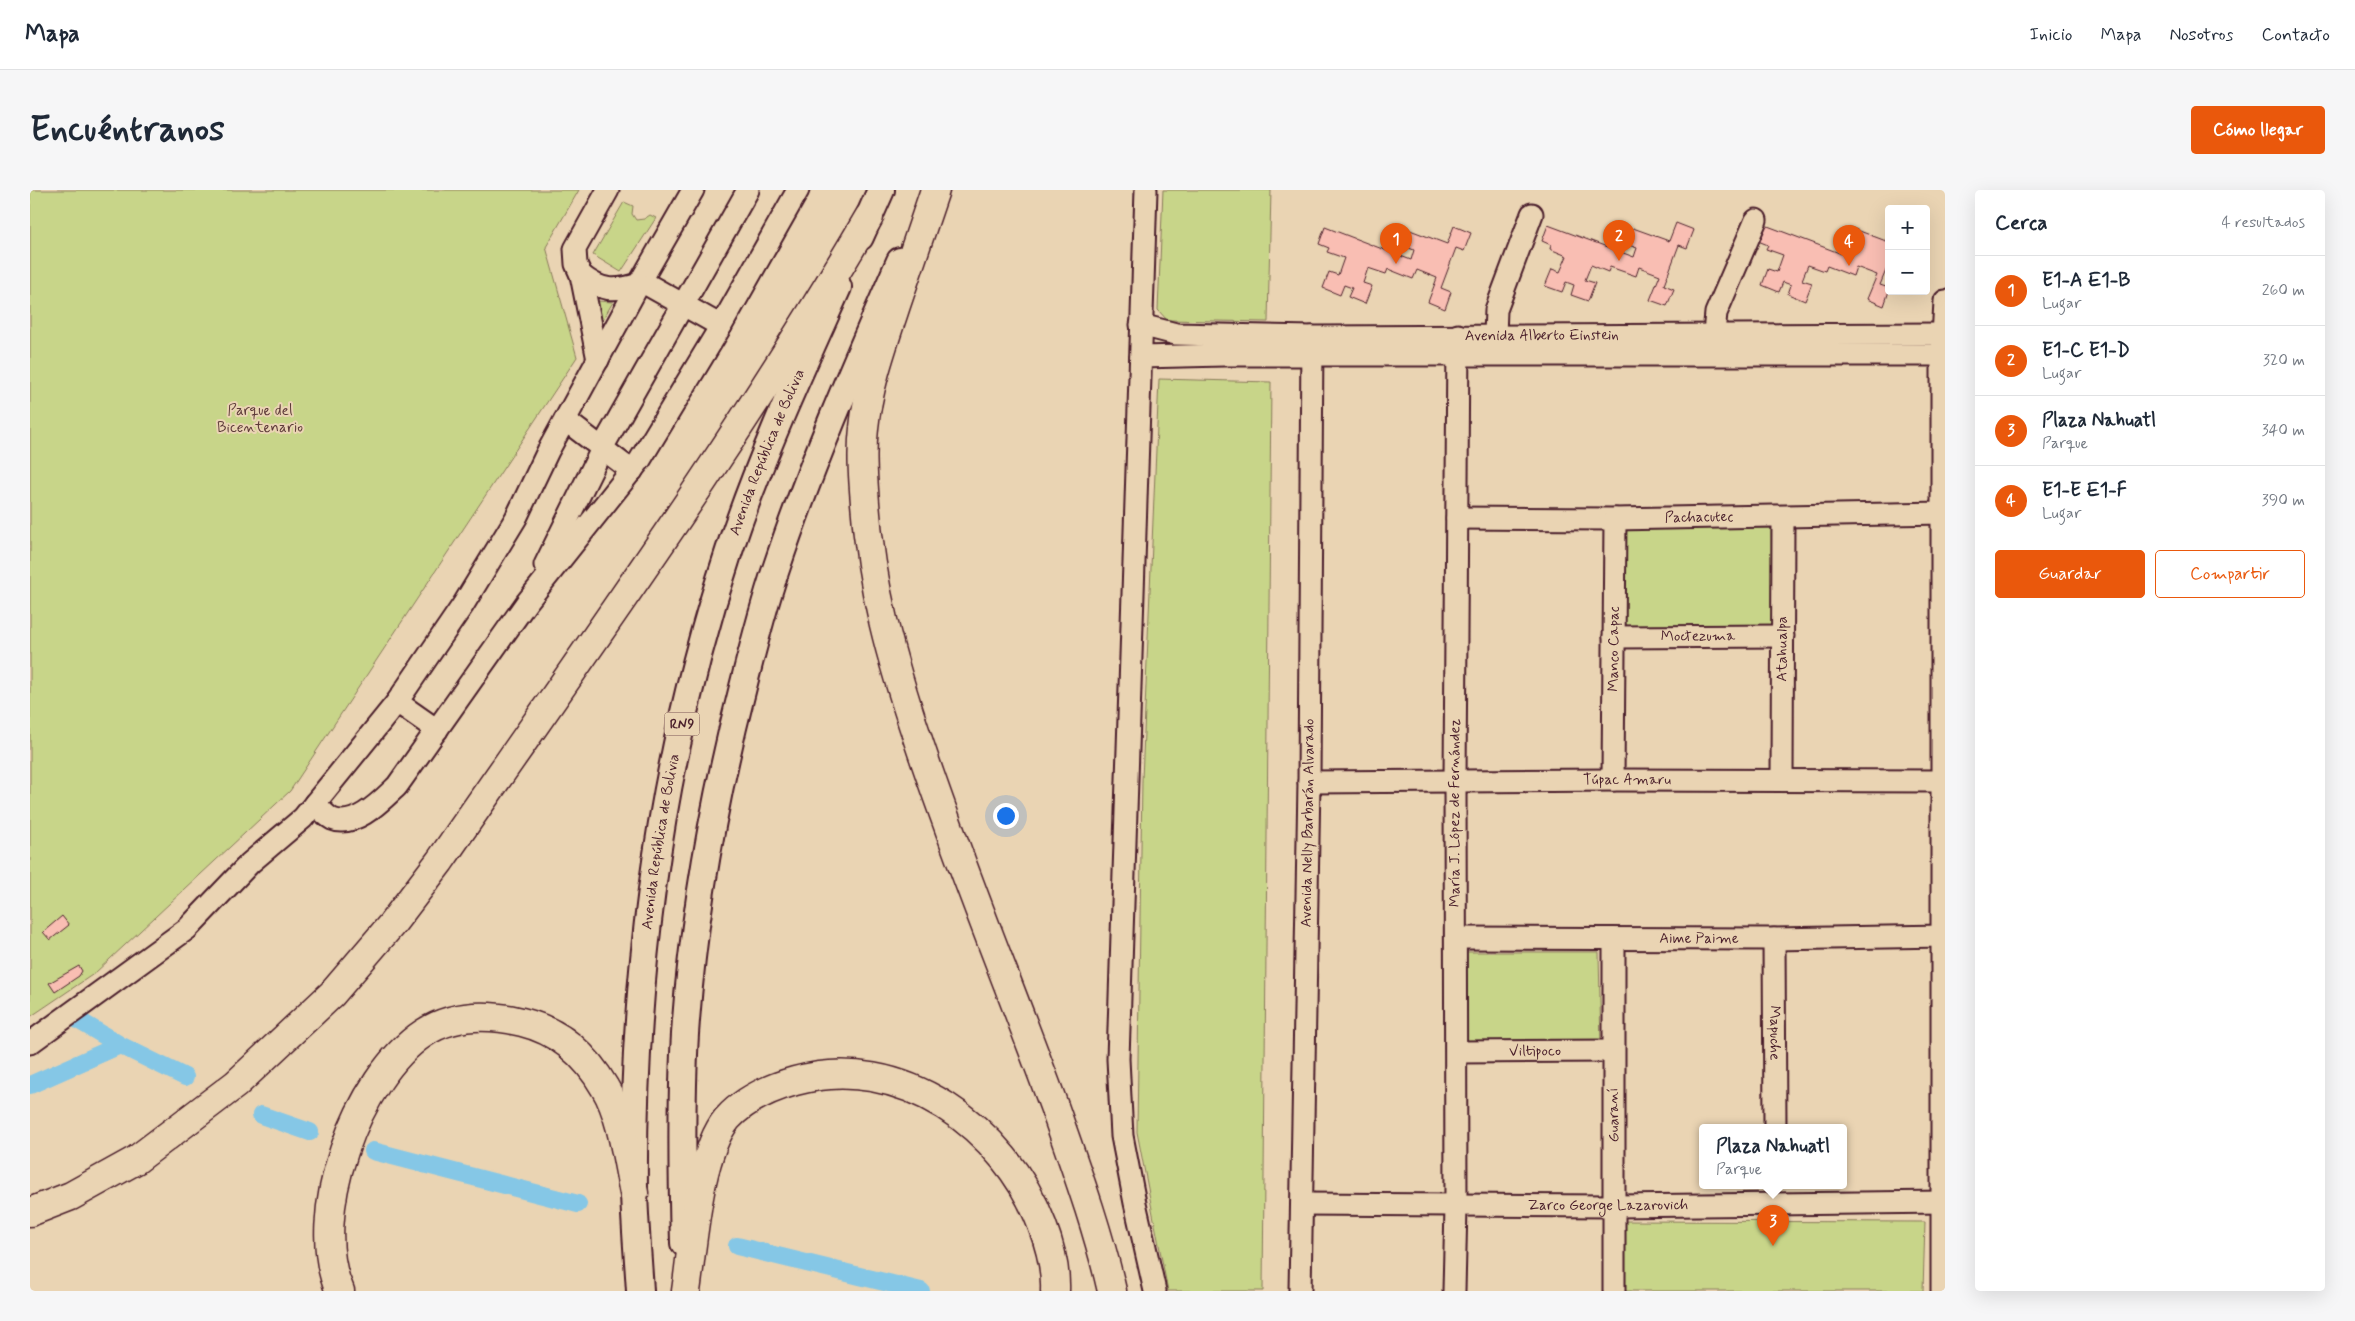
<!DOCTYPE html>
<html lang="es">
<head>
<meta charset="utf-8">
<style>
  :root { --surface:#fff; --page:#f6f6f7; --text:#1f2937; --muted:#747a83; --line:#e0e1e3; --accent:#ea580c }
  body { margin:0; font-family:Mynerve,sans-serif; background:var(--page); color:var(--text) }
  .controls { position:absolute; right:15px; top:15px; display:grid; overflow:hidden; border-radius:5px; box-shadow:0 5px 20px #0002 }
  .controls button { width:45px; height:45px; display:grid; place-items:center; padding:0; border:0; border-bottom:1px solid var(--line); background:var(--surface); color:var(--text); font:25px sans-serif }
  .you { position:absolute; left:975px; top:625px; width:18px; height:18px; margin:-12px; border:4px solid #fff; border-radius:50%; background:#1a73e8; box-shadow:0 0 0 8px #1a73e833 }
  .badge { display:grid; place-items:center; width:32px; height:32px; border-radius:50%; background:var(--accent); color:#fff; font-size:16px; font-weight:700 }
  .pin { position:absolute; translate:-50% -41px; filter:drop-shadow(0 1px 2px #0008) }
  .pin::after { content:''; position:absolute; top:26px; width:18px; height:15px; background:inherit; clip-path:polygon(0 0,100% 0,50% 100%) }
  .popup { position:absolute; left:1669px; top:934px; width:148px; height:65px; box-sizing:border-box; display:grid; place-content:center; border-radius:5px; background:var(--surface); filter:drop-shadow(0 1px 4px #0005); font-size:16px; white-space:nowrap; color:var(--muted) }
  .popup b { font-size:19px; color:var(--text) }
  .popup::after { content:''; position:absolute; left:50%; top:100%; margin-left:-10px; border:10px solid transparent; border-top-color:var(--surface) }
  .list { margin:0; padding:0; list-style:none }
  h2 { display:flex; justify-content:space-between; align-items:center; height:65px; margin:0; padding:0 20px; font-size:21px }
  h2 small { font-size:16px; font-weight:400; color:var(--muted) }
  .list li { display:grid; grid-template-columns:32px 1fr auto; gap:15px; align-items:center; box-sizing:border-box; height:70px; padding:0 20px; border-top:1px solid var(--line) }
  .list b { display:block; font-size:19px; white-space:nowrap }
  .list p { margin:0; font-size:16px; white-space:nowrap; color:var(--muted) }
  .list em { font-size:16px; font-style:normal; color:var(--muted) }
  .actions { display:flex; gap:10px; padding:15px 20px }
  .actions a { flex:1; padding:11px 0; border:1px solid var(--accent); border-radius:5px; text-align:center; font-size:18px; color:var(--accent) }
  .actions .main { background:var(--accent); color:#fff }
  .map { position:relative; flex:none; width:1915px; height:1101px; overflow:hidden; border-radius:5px }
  header { display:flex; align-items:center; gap:30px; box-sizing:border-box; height:70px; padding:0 25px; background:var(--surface); border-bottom:1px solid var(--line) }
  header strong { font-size:24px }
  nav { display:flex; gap:28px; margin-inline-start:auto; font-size:18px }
  .intro { display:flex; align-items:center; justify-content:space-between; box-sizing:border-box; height:120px; padding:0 30px }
  h1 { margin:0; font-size:35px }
  .button { padding:12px 22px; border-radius:5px; background:var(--accent); color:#fff; font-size:18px; font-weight:700 }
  main { display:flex; gap:30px; padding:0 30px }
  aside { flex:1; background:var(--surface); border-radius:5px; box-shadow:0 5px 20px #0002 }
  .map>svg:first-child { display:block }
  .green { fill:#c8d589; stroke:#897a5a }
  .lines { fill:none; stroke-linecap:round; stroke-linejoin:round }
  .canal { stroke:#85c7e6; stroke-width:18 }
  .building { fill:#f9beb3; stroke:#4a1f2b }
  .minor-casing { stroke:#4a1f2b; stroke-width:25 }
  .major-casing { stroke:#4a1f2b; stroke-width:30 }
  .highway-casing { stroke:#4a1f2b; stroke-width:31 }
  .minor { stroke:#ead4b3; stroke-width:21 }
  .major { stroke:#ead4b3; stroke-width:26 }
  .highway { stroke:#ead4b3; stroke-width:28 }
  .labels { text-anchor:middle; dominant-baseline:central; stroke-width:4; stroke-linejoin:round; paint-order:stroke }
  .shield { fill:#ead4b3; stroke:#7a5554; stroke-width:1 }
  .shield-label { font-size:14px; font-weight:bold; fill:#4a1f2b }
  .street-label { font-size:15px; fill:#4a1f2b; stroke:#ead4b3 }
  .park-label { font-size:15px; fill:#5d3a39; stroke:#ead4b3 }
</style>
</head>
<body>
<header>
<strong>Mapa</strong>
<nav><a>Inicio</a><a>Mapa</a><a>Nosotros</a><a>Contacto</a></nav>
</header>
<div class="intro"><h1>Encuéntranos</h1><a class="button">Cómo llegar</a></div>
<main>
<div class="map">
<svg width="1915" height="1101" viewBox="0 0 1915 1101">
  <rect width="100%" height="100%" fill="#ead4b3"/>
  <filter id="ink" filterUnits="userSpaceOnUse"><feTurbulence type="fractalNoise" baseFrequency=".02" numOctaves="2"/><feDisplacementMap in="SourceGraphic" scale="10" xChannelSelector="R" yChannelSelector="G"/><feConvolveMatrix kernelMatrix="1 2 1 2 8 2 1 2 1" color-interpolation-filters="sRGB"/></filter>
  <g filter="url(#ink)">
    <!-- green -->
    <path class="green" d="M0,0h549l-33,57 31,110 -287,434 -195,182 -65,44z
      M1133,0h108l-3,132 -101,-2 -9,-10z
      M594,12l9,4 -1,8 4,6 8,-1 6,-4 6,3 -35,54 -28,-17z
      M566,111l17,1 -11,19z
      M1129,189l112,3 -8,909h-95l-31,-159 5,-352z
      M1586,337l155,1 2,101 -155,-1z
      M1436,762h133l2,97h-134z
      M1590,1031l305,1 -2,69h-301z"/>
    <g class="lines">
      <!-- canal -->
      <path class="canal" d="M48,830l42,25 65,32
        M0,895l90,-40
        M231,925l49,17
        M343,961l205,53
        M707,1056l184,45"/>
    </g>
    <!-- building -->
    <path class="building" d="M1646,33l18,7 -7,18 -8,-3 -15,40 10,4 -7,17 -17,-6 10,-25 -21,-8 -3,9 -26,-9 -2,5 -17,-7 -6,15 10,3 -7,18 -17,-6 3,-10 -8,-3 -4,10 -17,-6 7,-17 8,3 7,-16 -17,-7 1,-4 -9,-4 6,-16 86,32 3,-9 -11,-4 7,-16 36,13z
      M1735,35l85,32 4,-9 -11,-4 6,-17 37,14 3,-6v28l-9,22 9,3v3l-5,15 -17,-7 10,-24 -21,-8 -3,9 -26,-10 -2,5 -17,-6 -6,15 10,3 -7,18 -17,-7 3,-9 -8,-3 -4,10 -17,-7 6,-16 9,3 6,-17 -17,-6 2,-4 -10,-4z
      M1424,36l17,7 -7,18 -8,-3 -15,40 10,4 -6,17 -17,-7 9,-24 -20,-8 -4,9 -25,-10 -2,5 -18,-6 -5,15 9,3 -7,18 -17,-7 4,-9 -8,-3 -4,10 -17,-7 6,-16 9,3 6,-17 -17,-6 2,-4 -10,-4 6,-17 86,33 3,-10 -10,-4 6,-16 37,14z
      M32,726l7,9 -19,15 -7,-8z
      M49,776l3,5 -3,5 -24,16 -6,-9z"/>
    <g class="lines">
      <defs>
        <g id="minor">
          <path d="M1116,0l-28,869 4,77 13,67 20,88"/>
          <path d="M551,85c20,16 33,17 58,9l54,-94"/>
          <path d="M611,91l80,45"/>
          <path id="s1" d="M1111,135l35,9 136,3 633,-3"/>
          <path d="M1684,143l2,-20 40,-93"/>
          <path d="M1465,145l1,-25 36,-96"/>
          <path d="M1111,167l83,-2h721"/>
          <path d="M568,170l-17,-85 -5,-11 -1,-15 33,-59"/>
          <path d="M535,230l67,51"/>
          <path id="s2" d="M1427,328l158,1 328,-6"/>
          <path d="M515,375l61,-124 142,-251"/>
          <path id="s3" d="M1584,447l169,-1"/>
          <path d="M367,512l40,28"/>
          <path id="s4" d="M1583,590l2,-261"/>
          <path id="s5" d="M1752,590l1,-263"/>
          <path id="s6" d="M1279,592l304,-2 332,1"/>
          <path d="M285,613c5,6 10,12 17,16 23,10 50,-19 65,-33l130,-184 113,-142 81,-134 77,-136"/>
          <path id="s7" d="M1427,748l317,1 169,-3"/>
          <path d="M1584,749v352"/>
          <path id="s8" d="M1744,749l1,188"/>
          <path d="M0,853l157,-114 63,-66 53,-45 94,-116 66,-97 53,-87 32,-67 91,-167"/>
          <path id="s9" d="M1427,862l156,-1"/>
          <path id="s10" d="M1272,1014l313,2 330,-4"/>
          <path id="s11" d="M1270,1101l9,-509 3,-445"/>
          <path id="s12" d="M1424,1101l2,-84 -1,-426 3,-446"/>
          <path d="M1912,1101v-936l3,-54"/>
        </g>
        <g id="major">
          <path d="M830,47l21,-47"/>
          <path d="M654,1053c-2,-70 -3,-140 1,-209 8,-118 29,-234 58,-347 10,-40 20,-80 33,-118 35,-105 80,-207 124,-308"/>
          <path id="s13" d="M610,1101c-2,-33 -5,-66 -6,-99 -2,-216 27,-435 95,-641 30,-91 70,-177 109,-264"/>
        </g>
        <path id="highway" d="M905,0c-13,38 -26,77 -39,115 -13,40 -28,81 -32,123 -3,25 -1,50 1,75 6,85 26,156 53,237 41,124 92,246 137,369 21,60 43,120 57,182
          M0,1022l41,-16 65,-36 100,-76 96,-90 60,-70 48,-63c146,-211 299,-421 429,-644
          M310,1101c-34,-74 17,-214 84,-258 29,-19 65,-19 98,-11 37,9 64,33 83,66 17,28 22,73 29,105
          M656,1101c7,-46 12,-137 41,-172 18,-20 43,-31 68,-38 105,-30 211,47 247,144 8,21 14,43 13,66"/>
      </defs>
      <!-- minor casing -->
      <use href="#minor" class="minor-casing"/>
      <!-- major casing -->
      <use href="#major" class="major-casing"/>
      <!-- highway casing -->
      <use href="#highway" class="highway-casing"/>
      <!-- minor -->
      <use href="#minor" class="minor"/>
      <!-- major -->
      <use href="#major" class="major"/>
      <!-- highway -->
      <use href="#highway" class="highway"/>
    </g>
  </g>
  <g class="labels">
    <!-- shield labels -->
    <rect class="shield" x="634.5" y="522.5" width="35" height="23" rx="4"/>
    <g class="shield-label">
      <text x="652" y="534">RN9</text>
    </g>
    <!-- street labels -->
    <g class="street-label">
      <text stroke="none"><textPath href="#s1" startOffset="402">Avenida Alberto Einstein</textPath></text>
      <text stroke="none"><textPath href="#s13" startOffset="856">Avenida República de Bolivia</textPath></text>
      <text stroke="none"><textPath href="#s2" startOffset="242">Pachacutec</textPath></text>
      <text stroke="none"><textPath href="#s3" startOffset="84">Moctezuma</textPath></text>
      <text stroke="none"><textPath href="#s5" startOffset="131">Atahualpa</textPath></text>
      <text stroke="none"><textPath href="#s4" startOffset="131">Manco Capac</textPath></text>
      <text stroke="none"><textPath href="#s6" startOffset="318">Túpac Amaru</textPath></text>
      <text stroke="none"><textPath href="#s12" startOffset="478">María J. López de Fernández</textPath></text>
      <text stroke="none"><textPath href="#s11" startOffset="468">Avenida Nelly Barbarán Alvarado</textPath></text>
      <text stroke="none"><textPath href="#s13" startOffset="451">Avenida República de Bolivia</textPath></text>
      <text stroke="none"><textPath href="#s7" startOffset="242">Aime Paime</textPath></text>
      <text stroke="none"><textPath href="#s8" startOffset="94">Mapuche</textPath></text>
      <text stroke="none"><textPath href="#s9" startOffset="78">Viltipoco</textPath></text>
      <text transform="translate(1584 925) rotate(-91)">Guaraní</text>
      <text stroke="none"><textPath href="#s10" startOffset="306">Zarco George Lazarovich</textPath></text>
    </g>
    <!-- park labels -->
    <g class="park-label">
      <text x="230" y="221">Parque del<tspan x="230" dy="17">Bicentenario</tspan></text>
    </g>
  </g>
</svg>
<div class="controls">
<button>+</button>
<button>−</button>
</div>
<div class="you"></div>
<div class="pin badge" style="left:1366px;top:74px">1</div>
<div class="pin badge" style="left:1589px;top:71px">2</div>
<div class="pin badge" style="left:1743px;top:1056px">3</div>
<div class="popup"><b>Plaza Nahuatl</b>Parque</div>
<div class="pin badge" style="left:1819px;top:76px">4</div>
</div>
<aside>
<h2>Cerca<small>4 resultados</small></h2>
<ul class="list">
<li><span class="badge">1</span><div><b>E1-A E1-B</b><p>Lugar</p></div><em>260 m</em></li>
<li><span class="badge">2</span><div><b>E1-C E1-D</b><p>Lugar</p></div><em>320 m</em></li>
<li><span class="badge">3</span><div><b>Plaza Nahuatl</b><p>Parque</p></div><em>340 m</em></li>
<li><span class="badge">4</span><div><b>E1-E E1-F</b><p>Lugar</p></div><em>390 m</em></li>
</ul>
<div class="actions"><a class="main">Guardar</a><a>Compartir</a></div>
</aside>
</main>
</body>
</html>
